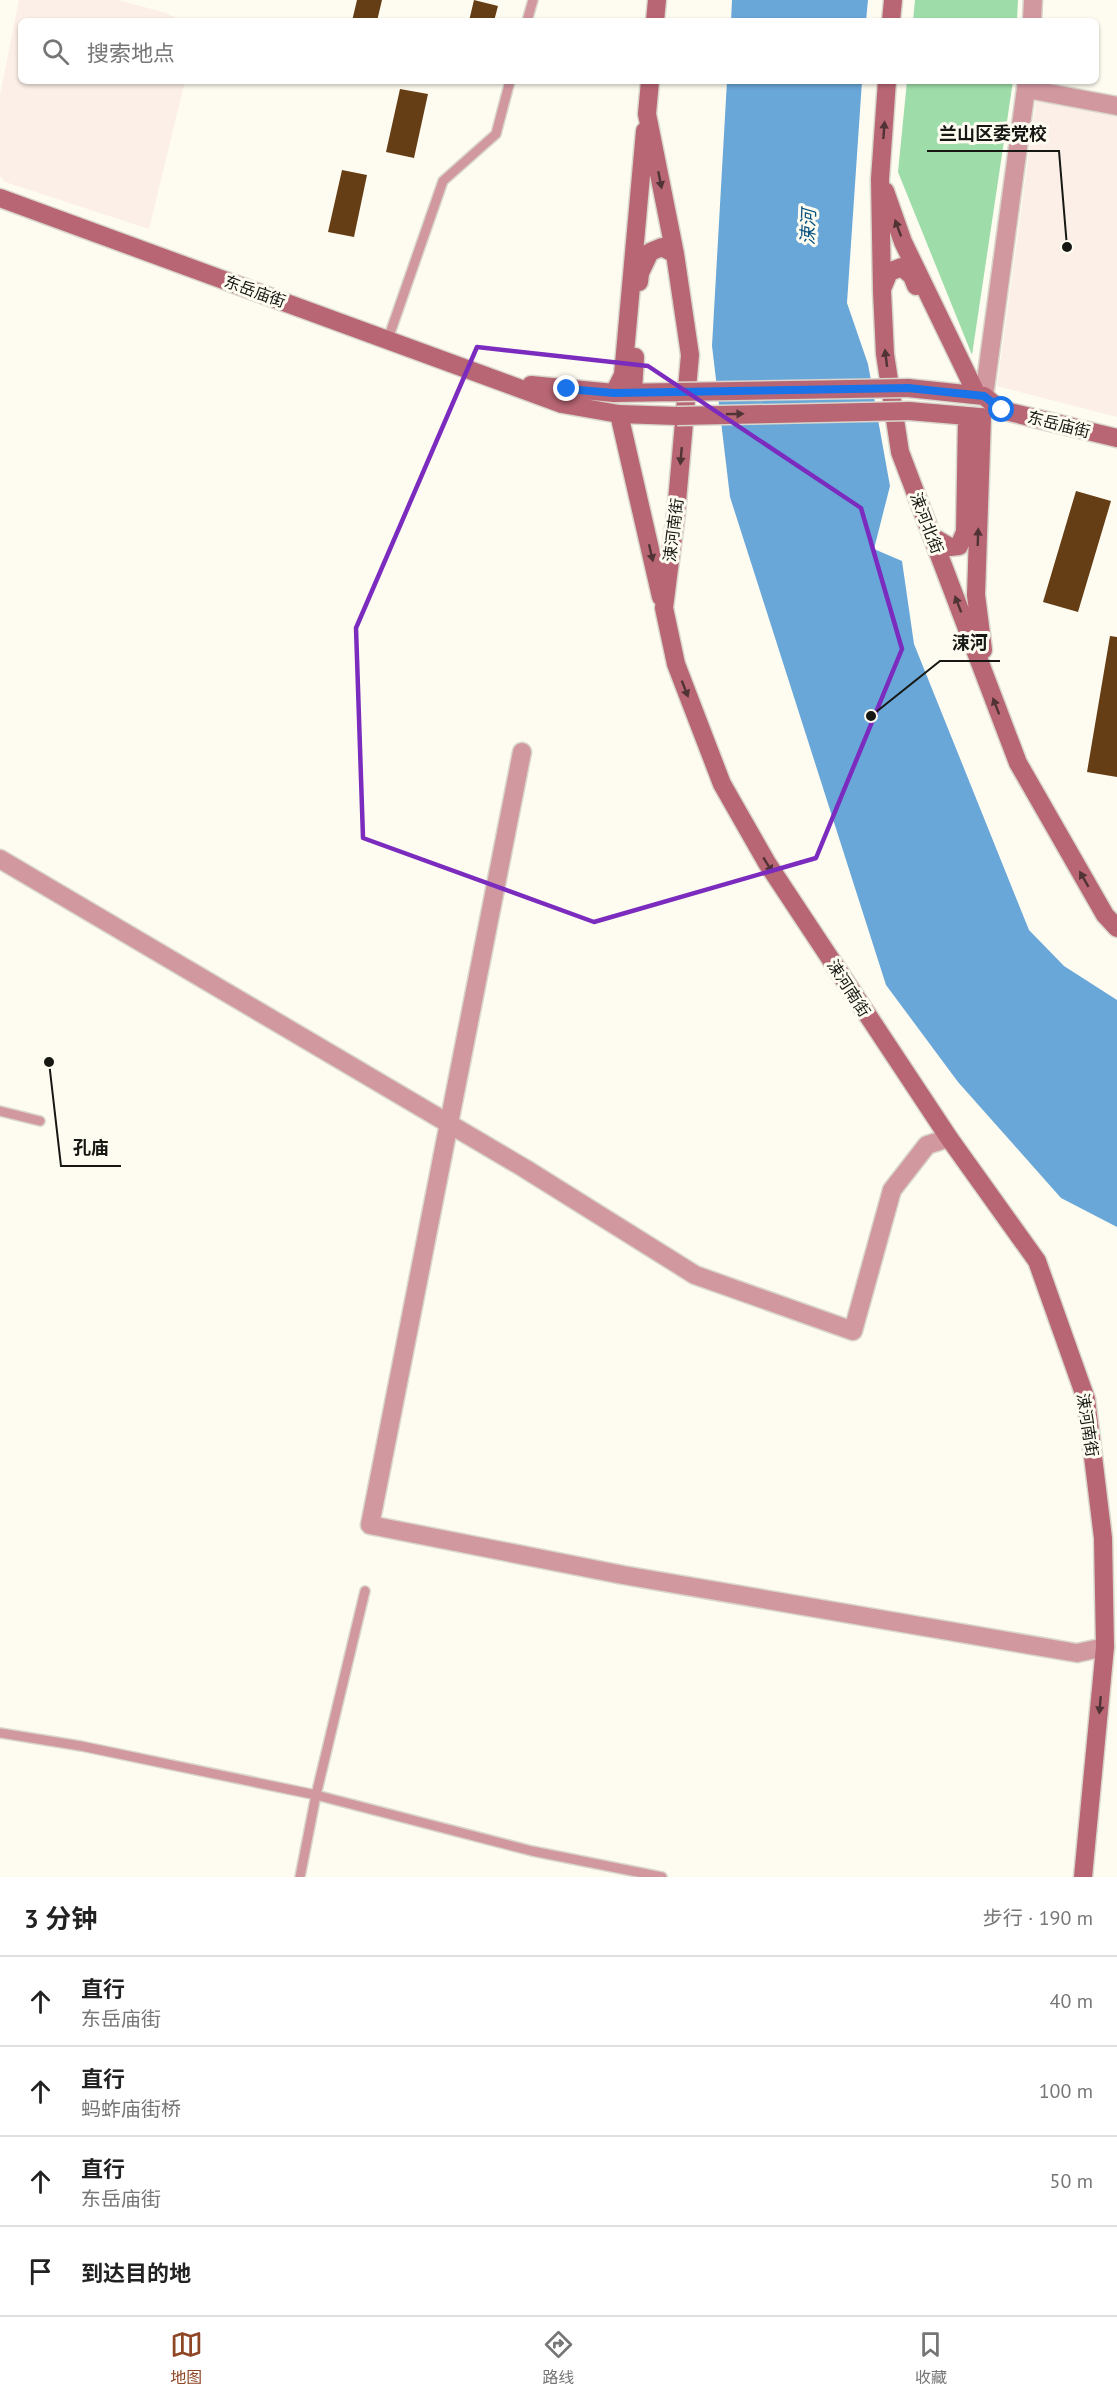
<!DOCTYPE html>
<html lang="zh">
<head>
<meta charset="utf-8">
<style>
  :root { --surface:#fff; --page:#f6f6f6; --text:#222; --muted:#767676; --line:#e0e0e0; --accent:#8e4625 }
  body { margin:0; font-family:"PT Sans","Noto Sans SC",sans-serif; background:var(--page); color:var(--text) }
  .stop { position:absolute; width:18px; height:18px; margin:-14px; border:4px solid #1a73e8; border-radius:50%; background:#fff }
  .stop.end { background:#1a73e8; border-color:#fff; box-shadow:0 2px 6px #0008 }
  .list { margin:0; padding:0; list-style:none }
  h2 { display:flex; justify-content:space-between; align-items:center; height:78px; margin:0; padding:0 24px; font-size:26px }
  h2 small { font-size:20px; font-weight:400; color:var(--muted) }
  .list li { display:grid; grid-template-columns:39px 1fr auto; gap:18px; align-items:center; box-sizing:border-box; height:90px; padding:0 24px; border-top:2px solid var(--line) }
  .list b { display:block; font-size:22px; white-space:nowrap }
  .list p { margin:0; font-size:20px; white-space:nowrap; color:var(--muted) }
  .list em { font-size:20px; font-style:normal; color:var(--muted) }
  .icon { flex:none; width:33px; height:33px; fill:none; stroke:currentColor; stroke-width:2; stroke-linecap:round; stroke-linejoin:round }
  .map { position:relative; flex:none; width:1117px; height:1877px; overflow:hidden }
  .search { position:absolute; background:var(--surface); box-shadow:0 2px 4px #0004; left:18px; right:18px; top:18px; height:66px; display:flex; align-items:center; gap:15px; box-sizing:border-box; padding:0 21px; border-radius:9px; color:var(--muted); font-size:22px }
  .sheet { height:438px; background:var(--surface) }
  nav { display:flex; justify-content:space-around; align-items:center; box-sizing:border-box; height:84px; border-top:2px solid var(--line); background:var(--surface); font-size:16px; color:var(--muted) }
  nav a { display:grid; justify-items:center; gap:3px }
  nav .on { color:var(--accent) }
  .map>svg:first-child { display:block }
  .education { fill:#fcefe7 }
  .green { fill:#9edda9 }
  .water { fill:#6aa7d9 }
  .building { fill:#663e16 }
  .lines { fill:none; stroke-linecap:round; stroke-linejoin:round }
  .lane-casing { stroke:#d9d7cd; stroke-width:12 }
  .street-casing { stroke:#d9d7cd; stroke-width:21 }
  .secondary-casing { stroke:#d9d7cd; stroke-width:21 }
  .lane { stroke:#d298a0; stroke-width:9 }
  .street { stroke:#d298a0; stroke-width:18 }
  .secondary { stroke:#b96674; stroke-width:18 }
  .secondary-bridge-casing { stroke:#d9d7cd; stroke-width:21; stroke-linecap:butt }
  .secondary-bridge { stroke:#b96674; stroke-width:18 }
  .oneway { fill:#503335 }
  .route { stroke:#1a73e8; stroke-width:8 }
  .marked { fill:none; stroke:#7b2cbf; stroke-width:4.5; stroke-linejoin:round }
  .labels { text-anchor:middle; dominant-baseline:central; stroke-width:6; stroke-linejoin:round; paint-order:stroke }
  .street-label { font-size:16px; fill:#171713; stroke:#fefcf0 }
  .water-label { font-size:18px; font-style:italic; fill:#05507f; stroke:#fefcf0 }
  .leader { fill:none; stroke:#171713; stroke-width:2 }
  .callout-dot { fill:#171713; stroke:#fefcf0; stroke-width:2 }
  .callout-label { font-size:18px; text-anchor:middle; font-weight:bold; fill:#171713; stroke:#fefcf0; stroke-width:6; stroke-linejoin:round; paint-order:stroke }
</style>
</head>
<body>
<div class="map">
<svg width="1117" height="1877" viewBox="0 0 1117 1877">
  <rect width="100%" height="100%" fill="#fefcf0"/>
  <!-- education -->
  <path class="education" d="M19,0h99l48,13 16,8h-161v60h164l-36,148 -144,-47 -5,-6v-81z
    M1037,93l80,15v309l-120,-31z"/>
  <!-- green -->
  <path class="green" d="M915,0h103l-1,21h-104z
    M907,81h106l-41,274 -74,-183z"/>
  <!-- water -->
  <path class="water" d="M732,0h136l-2,21h-135z
    M727,81h135l-15,222 21,61 22,122 -16,63 28,12 12,83 115,286 35,36 53,34v227l-56,-29 -103,-116 -72,-97 -156,-488 -18,-151z"/>
  <!-- building -->
  <path class="building" d="M357,0h25l-5,21h-25z
    M474,0l24,6 -4,15h-25z
    M400,89l28,5 -14,64 -28,-6z
    M342,170l25,5 -13,62 -26,-5z
    M1076,491l35,10 -33,111 -35,-10z
    M1110,636l7,1v140l-30,-5z"/>
  <g class="lines">
    <defs>
      <path id="lane" d="M527,21l6,-21
        M388,339l55,-158 53,-47 14,-53
        M0,1111l40,10
        M0,1733l81,13 235,49 216,56 130,26
        M300,1877l16,-82 49,-204"/>
      <path id="street" d="M1032,21l1,-21
        M1027,89l90,17
        M984,396l43,-315
        M522,752l-152,773 253,50 454,78 28,-6
        M0,859l524,309 171,107 158,56 39,-141 35,-45 22,-7"/>
      <path id="secondary" d="M655,21l2,-21
        M891,21l2,-21
        M650,81l-3,33 28,140 15,101 -14,158 -12,95 12,56 46,120 45,79 182,275 88,123 49,138 17,139 2,109 -22,230
        M887,81l-7,98 2,112 3,63 15,98 118,311 87,152 12,13
        M885,191l18,51 74,153
        M0,198l562,206 57,10 58,2
        M639,282l1,-9 10,-21 12,-5 13,7
        M882,289l7,-17 13,-5 10,9 4,10
        M531,385l83,8 63,-1
        M908,388l76,8 17,14 116,28
        M633,391l2,-34
        M614,393l9,-18 22,-244
        M909,411l70,6
        M619,414l42,183
        M982,417l-6,178 7,55
        M933,537l17,10 9,-1 6,-14 2,-115"/>
    </defs>
    <!-- lane casing -->
    <use href="#lane" class="lane-casing"/>
    <!-- street casing -->
    <use href="#street" class="street-casing"/>
    <!-- secondary casing -->
    <use href="#secondary" class="secondary-casing"/>
    <!-- lane -->
    <use href="#lane" class="lane"/>
    <!-- street -->
    <use href="#street" class="street"/>
    <!-- secondary -->
    <use href="#secondary" class="secondary"/>
    <defs>
      <path id="secondary-bridge" d="M677,392l231,-4
        M677,416l232,-5"/>
    </defs>
    <!-- secondary-bridge casing -->
    <use href="#secondary-bridge" class="secondary-bridge-casing"/>
    <!-- secondary-bridge -->
    <use href="#secondary-bridge" class="secondary-bridge"/>
  </g>
  <!-- one-way arrows -->
  <defs><path id="oneway-solid" d="M-6-.8H1V-3.2L6.5 0L1 3.2V.8H-6Z" transform="scale(1.5)"/></defs>
  <g class="oneway">
    <use href="#oneway-solid" transform="translate(884 130) rotate(-86)"/>
    <use href="#oneway-solid" transform="translate(660 180) rotate(79)"/>
    <use href="#oneway-solid" transform="translate(898 228) rotate(-110)"/>
    <use href="#oneway-solid" transform="translate(886 358) rotate(-97)"/>
    <use href="#oneway-solid" transform="translate(735 414) rotate(-1)"/>
    <use href="#oneway-solid" transform="translate(681 456) rotate(95)"/>
    <use href="#oneway-solid" transform="translate(978 537) rotate(-88)"/>
    <use href="#oneway-solid" transform="translate(651 553) rotate(77)"/>
    <use href="#oneway-solid" transform="translate(958 604) rotate(-111)"/>
    <use href="#oneway-solid" transform="translate(685 689) rotate(69)"/>
    <use href="#oneway-solid" transform="translate(996 706) rotate(-111)"/>
    <use href="#oneway-solid" transform="translate(768 865) rotate(58)"/>
    <use href="#oneway-solid" transform="translate(1084 879) rotate(-120)"/>
    <use href="#oneway-solid" transform="translate(1100 1705) rotate(95)"/>
  </g>
  <g class="lines">
    <!-- route -->
    <path class="route" d="M567,389l47,4 294,-5 76,8 18,14"/>
  </g>
  <!-- marked area -->
  <path class="marked" d="M477,347l171,19 213,142 41,141 -86,209 -222,64 -231,-84 -7,-210z"/>
  <g class="labels">
    <!-- street labels -->
    <g class="street-label">
      <text transform="translate(255 291) rotate(20)">东岳庙街</text>
      <text transform="translate(1059 424) rotate(14)">东岳庙街</text>
      <text transform="translate(927 523) rotate(69)">涑河北街</text>
      <text transform="translate(673 530) rotate(-83)">涑河南街</text>
      <text transform="translate(849 988) rotate(57)">涑河南街</text>
      <text transform="translate(1088 1425) rotate(81)">涑河南街</text>
    </g>
    <!-- water labels -->
    <g class="water-label">
      <text transform="translate(808 227) rotate(-88)">涑河</text>
    </g>
  </g>
  <!-- callouts -->
  <path class="leader" d="M1067 247L1059 151H927M871 716L940 661H1000M49 1062L61 1166H121"/>
  <g class="callout-dot">
    <circle cx="1067" cy="247" r="6"/>
    <circle cx="871" cy="716" r="6"/>
    <circle cx="49" cy="1062" r="6"/>
  </g>
  <g class="callout-label">
    <text x="993" y="140">兰山区委党校</text>
    <text x="970" y="649">涑河</text>
    <text x="91" y="1154">孔庙</text>
  </g>
</svg>
<div class="stop" style="left:1002px;top:410px"></div>
<div class="stop end" style="left:567px;top:389px"></div>
<div class="search"><svg class="icon" aria-label="search" viewBox="0 0 24 24"><circle cx="10" cy="10" r="6"/><path d="M15 15l6 6"/></svg>搜索地点</div>
</div>
<section class="sheet">
<h2>3 分钟<small>步行 · 190 m</small></h2>
<ul class="list">
<li><svg class="icon" aria-label="ahead" viewBox="0 0 24 24"><path d="M12 20V5M6 11l6-6 6 6"/></svg><div><b>直行</b><p>东岳庙街</p></div><em>40 m</em></li>
<li><svg class="icon" aria-label="ahead" viewBox="0 0 24 24"><path d="M12 20V5M6 11l6-6 6 6"/></svg><div><b>直行</b><p>蚂蚱庙街桥</p></div><em>100 m</em></li>
<li><svg class="icon" aria-label="ahead" viewBox="0 0 24 24"><path d="M12 20V5M6 11l6-6 6 6"/></svg><div><b>直行</b><p>东岳庙街</p></div><em>50 m</em></li>
<li><svg class="icon" aria-label="arrive" viewBox="0 0 24 24"><path d="M6 21V4h12l-3 4 3 4H6"/></svg><div><b>到达目的地</b></div></li>
</ul>
</section>
<nav>
<a class="on"><svg class="icon" aria-label="map" viewBox="0 0 24 24"><path d="M3 6l6-2 6 2 6-2v14l-6 2-6-2-6 2zM9 4v14M15 6v14"/></svg>地图</a>
<a><svg class="icon" aria-label="directions" viewBox="0 0 24 24"><path d="M12 3l9 9-9 9-9-9zM9 14v-3h6M13 9l2 2-2 2"/></svg>路线</a>
<a><svg class="icon" aria-label="saved" viewBox="0 0 24 24"><path d="M7 4h10v16l-5-4-5 4z"/></svg>收藏</a>
</nav>
</body>
</html>
